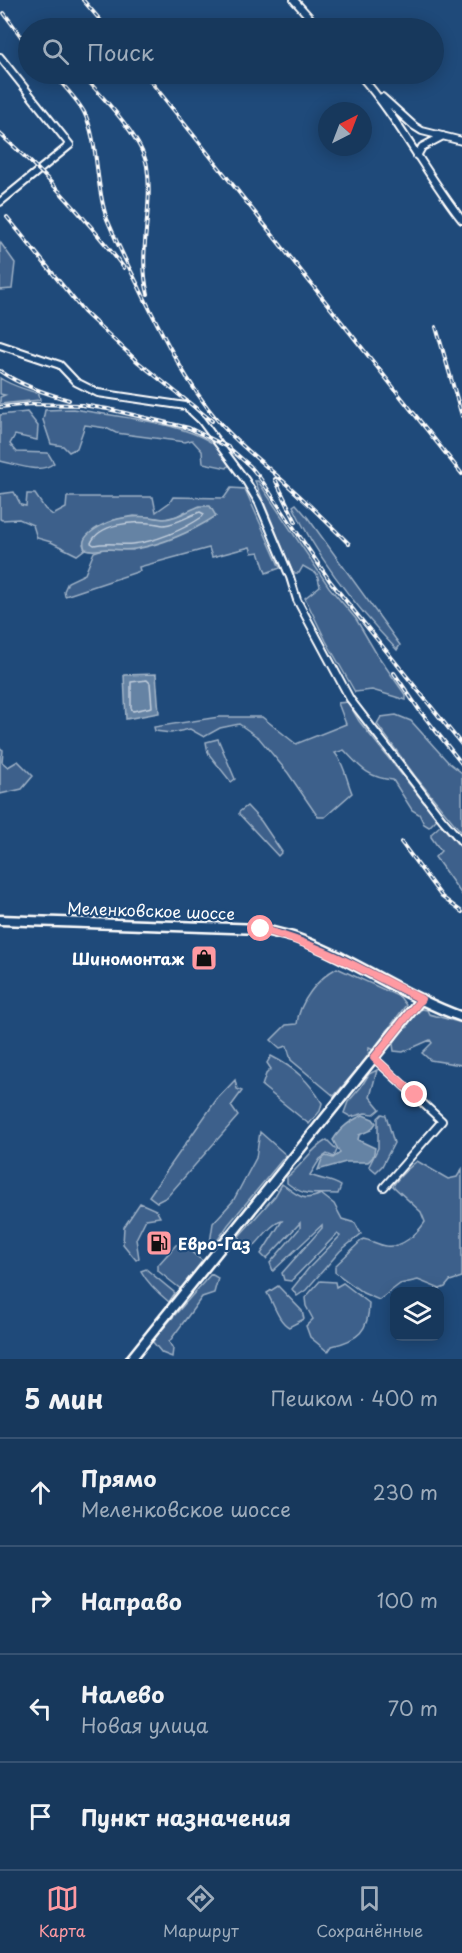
<!DOCTYPE html>
<html lang="ru">
<head>
<meta charset="utf-8">
<style>
  :root { --surface:#17385c; --page:#203f62; --text:#f1f3f6; --muted:#9eacbb; --line:#365272; --accent:#ff9aa2 }
  body { margin:0; font-family:"Playpen Sans",sans-serif; background:var(--page); color:var(--text) }
  .controls { position:absolute; right:18px; bottom:18px; display:grid; overflow:hidden; border-radius:12px; box-shadow:0 3px 15px #0003 }
  .controls button { width:54px; height:54px; display:grid; place-items:center; padding:0; border:0; border-bottom:2px solid var(--line); background:var(--surface); color:var(--text); font:30px sans-serif }
  .compass { position:absolute; left:318px; top:102px; width:54px; height:54px; border-radius:50%; background:var(--surface); box-shadow:0 3px 15px #0003; rotate:42deg }
  .stop { position:absolute; width:18px; height:18px; margin:-14px; border:4px solid #ff9aa2; border-radius:50%; background:#fff }
  .stop.end { background:#ff9aa2; border-color:#fff; box-shadow:0 2px 6px #0008 }
  .list { margin:0; padding:0; list-style:none }
  h2 { display:flex; justify-content:space-between; align-items:center; height:78px; margin:0; padding:0 24px; font-size:26px }
  h2 small { font-size:20px; font-weight:400; color:var(--muted) }
  .list li { display:grid; grid-template-columns:39px 1fr auto; gap:18px; align-items:center; box-sizing:border-box; height:108px; padding:0 24px; border-top:2px solid var(--line) }
  .list b { display:block; font-size:22px; white-space:nowrap }
  .list p { margin:0; font-size:20px; white-space:nowrap; color:var(--muted) }
  .list em { font-size:20px; font-style:normal; color:var(--muted) }
  .icon { flex:none; width:33px; height:33px; fill:none; stroke:currentColor; stroke-width:2; stroke-linecap:round; stroke-linejoin:round }
  .map { position:relative; flex:none; width:462px; height:1359px; overflow:hidden }
  .search { position:absolute; background:var(--surface); box-shadow:0 3px 15px #0003; left:18px; right:18px; top:18px; height:66px; display:flex; align-items:center; gap:15px; box-sizing:border-box; padding:0 21px; border-radius:33px; color:var(--muted); font-size:22px }
  .sheet { height:510px; background:var(--surface) }
  nav { display:flex; justify-content:space-around; align-items:center; box-sizing:border-box; height:84px; border-top:2px solid var(--line); background:var(--surface); font-size:16px; color:var(--muted) }
  nav a { display:grid; justify-items:center; gap:3px }
  nav .on { color:var(--accent) }
  .map>svg:first-child { display:block }
  .green { fill:#3c618b; stroke:#9eb0c5; stroke-width:1.5 }
  .water { fill:#6583a4; stroke:#a3b5c8; stroke-width:1.5 }
  .lines { fill:none; stroke-linecap:round; stroke-linejoin:round }
  .shore { stroke:#c1cddb; stroke-width:1.5 }
  .street-casing { stroke:#fff; stroke-width:10 }
  .secondary-casing { stroke:#fff; stroke-width:13 }
  .street { stroke:#1f4a7a; stroke-width:6 }
  .secondary { stroke:#1f4a7a; stroke-width:8 }
  .rail-casing { stroke:#fff; stroke-width:4 }
  .rail { stroke:#1f4a7a; stroke-width:1.5; stroke-dasharray:4.5; stroke-linecap:butt }
  .route { stroke:#ff9aa2; stroke-width:8 }
  .labels { text-anchor:middle; dominant-baseline:central; stroke-width:4.5; stroke-linejoin:round; paint-order:stroke }
  .street-label { font-size:16px; fill:#fff; stroke:#1f4a7a }
  .poi-label { font-size:16px; font-weight:bold; fill:#fff; stroke:#1f4a7a; text-anchor:end }
</style>
</head>
<body>
<div class="map">
<svg width="462" height="1359" viewBox="0 0 462 1359">
  <rect width="100%" height="100%" fill="#1f4a7a"/>
  <filter id="ink" filterUnits="userSpaceOnUse"><feTurbulence type="fractalNoise" baseFrequency=".0167" numOctaves="2"/><feDisplacementMap in="SourceGraphic" scale="12" xChannelSelector="R" yChannelSelector="G"/><feConvolveMatrix kernelMatrix="1 2 1 2 8 2 1 2 1" color-interpolation-filters="sRGB"/></filter>
  <g filter="url(#ink)">
    <!-- green -->
    <path class="green" d="M0,242l15,21 -3,26 -12,1z
      M0,378c11,8 26,11 39,16l1,6 -40,4v-7l5,-2 -5,-1z
      M73,409c39,7 109,13 139,34 8,6 13,14 17,22l-2,3 -24,-5 -1,-12 -10,-11 -7,2 -69,-9 -10,-5 -21,-3 -8,23 -8,4 -6,-6 -12,-2 -8,-24 2,-10z
      M27,412l11,14 -1,14 -22,-5 -5,9 7,8 31,1 6,10c-15,12 -37,1 -54,-2v-46z
      M255,481h3l71,106 27,32 20,34 30,43v4l-34,-10 -17,2 -29,-51 -21,-43 15,-12 -3,-12 -14,-8 -4,7h-6z
      M231,488l14,1 35,79 -14,5 -7,-21 -7,1 -2,-6 -38,10 -3,-9 -70,19 1,4 -75,25 -1,-5 4,-9 17,-8 9,-22 9,-3 30,1 53,-39 -9,5 -13,3 -30,-3 -20,4 -31,24 2,5 -8,6 -26,-13 -14,-4 -4,-13 -14,-6 -17,1 -2,-1v-25l14,-2 7,13 5,1 1,-12h8l10,15 8,6 13,-7 1,-11h86l3,15 14,-10 3,-5 51,1z
      M296,504l12,14 92,127 -3,5c-41,-43 -79,-90 -104,-144z
      M348,702l11,19 78,98 -8,8 -5,-3 -5,-10 -7,-4 -19,-30c-25,-2 -33,-13 -49,-30l-9,3c10,12 11,26 17,40l-27,24h-7l-30,-44 -29,-35 -20,-14 -19,4 -16,9 -14,-8 -19,4 -16,-2 -1,-4 65,-10h43l34,27 50,-20 -8,-21z
      M396,715l15,6 37,41 14,11v60l-47,-57 -38,-52 4,-7z
      M218,739l17,40 -4,3 -23,-29 -2,-11z
      M0,748l3,2 -1,12 6,5 10,-6 15,15 -11,13 -22,5z
      M247,806l14,15 21,31 -4,4 -39,-42v-2z
      M441,825l21,24v46l-27,-38 6,-6 -10,-14v-3z
      M337,968l63,29 6,8 -33,45 -4,-2 -1,9 -34,39 -43,-36 -4,-14 -7,2 -9,-8 15,-15 11,-1c2,-22 21,-46 40,-56z
      M422,1009l5,1 2,4 33,9v42l-32,-5 -8,-7 10,-10 -2,-3 -27,12 -9,-1 -1,-7 9,-14 6,-3v-6z
      M271,1056c24,12 38,25 51,47l-2,8 -11,13 -47,-38 4,-12 5,-5 -4,-6z
      M377,1070l-7,27 10,12 -6,5 -9,-1 -14,4 -7,-4 4,-11 13,-15 8,-13z
      M235,1080l2,9 5,2 -11,15 7,10 -71,81 -10,5 -8,-6 68,-97z
      M382,1114l4,1 8,28 -12,23 -6,6 -7,-6 9,-18v-30z
      M260,1132l26,23 -58,70 -15,22 -3,-4 3,-20 20,-22 23,-43z
      M327,1140l10,10 -3,7 -7,-3 -7,5 -10,16c11,5 21,4 31,11l-3,8c-23,-2 -31,5 -51,-11v-6c15,-11 23,-28 40,-37z
      M417,1161l31,18 9,-2 5,-8v108l-12,4 -5,6 -5,2 -22,-9 -18,4 -21,16 -16,-7 -28,-21v-6l28,-27c8,1 15,6 23,7 16,2 31,-12 39,-24l-4,-10 -28,-26c6,-11 15,-17 24,-25z
      M282,1184c15,10 20,19 39,10l13,10 8,15 13,4 6,11 -21,17 -34,39 -9,6 -5,-7 16,-20 32,-33 -3,-2 -46,47 -7,-1 -2,-7 40,-45v-3l-49,46 -3,-8 30,-35v-5l-34,36 -5,-5 21,-33c-11,2 -21,19 -30,27l-8,-3 -5,-9 36,-40z
      M140,1203l16,7 4,7 -14,2 -10,20 3,19 -3,2 -13,-16 1,-17z
      M181,1244l23,18 -22,28 -24,-19v-6l18,-20z
      M146,1269l29,24 -6,9c-11,-9 -21,-18 -28,-31z
      M211,1274l7,4 -4,15 -12,4 -33,45 4,7 -1,8 -10,-4 -10,-12z
      M320,1281l15,1 1,5 7,-4 26,20c0,28 -11,37 -37,43l-4,6 -18,-15 -4,-11 7,-7 -7,-13 -1,-8z
      M278,1286l24,25 2,8 -15,8c-11,-6 -15,-23 -22,-34z"/>
    <!-- water -->
    <path class="water" d="M200,506h10l6,10c-25,16 -52,28 -81,33 -9,2 -19,0 -28,0 -9,0 -12,3 -22,0 -3,-7 -1,-11 5,-16 17,-14 39,-18 61,-16 5,1 10,2 14,2 12,-1 24,-9 35,-13z
      M156,674l3,39 -33,6 -2,-44z
      M363,1115l10,4 3,4 -5,7 -12,5 -1,5 17,8 -2,9 -5,5h-22l-28,8 4,-11 4,-3 7,2 7,-5 -7,-13c8,-13 17,-19 30,-25z"/>
    <g class="lines">
      <!-- shore -->
      <path class="shore" d="M200,512l4,2 -2,3c-19,13 -47,25 -70,27 -13,1 -25,-2 -38,1l-3,-2c8,-19 41,-22 59,-20 5,0 10,2 14,2 13,-1 24,-9 36,-13z
        M147,680l3,3 2,24 -19,4 -2,-3v-26z"/>
      <defs>
        <path id="street" d="M294,0l25,28
          M0,57l70,88 -70,57
          M359,74c40,45 66,99 103,146
          M382,97l32,29 8,5 40,10
          M417,156l5,-9 21,-11
          M0,345l60,20 16,17 22,11 88,13 15,14 45,61 13,22 31,74 7,23 53,99 92,120 20,23
          M374,1058l68,63 -58,66"/>
        <path id="secondary" d="M0,920l261,9c11,3 21,5 32,8 59,21 110,59 169,80
          M131,1359l290,-360"/>
      </defs>
      <!-- street casing -->
      <use href="#street" class="street-casing"/>
      <!-- secondary casing -->
      <use href="#secondary" class="secondary-casing"/>
      <!-- street -->
      <use href="#street" class="street"/>
      <!-- secondary -->
      <use href="#secondary" class="secondary"/>
      <defs>
        <path id="rail" d="M83,0l24,28
          M4,13l24,33
          M39,22l6,6
          M53,74c11,12 23,24 31,38 15,30 11,74 23,107 9,22 20,45 31,66 23,47 47,97 81,137 19,22 43,40 64,59 23,20 44,41 66,63
          M82,74c20,23 60,63 65,92 7,43 -10,86 1,128
          M145,74l317,400
          M0,134c47,41 86,84 124,134
          M7,217l77,95 54,50 74,59
          M436,327l26,89
          M0,371c20,14 45,22 69,29
          M0,407l31,-3 51,1 26,4 81,19 39,19 22,19 10,12 70,103 132,164
          M275,479l21,43
          M394,673l26,38 42,53
          M401,842l41,55 20,15"/>
      </defs>
      <!-- rail casing -->
      <use href="#rail" class="rail-casing"/>
      <!-- rail -->
      <use href="#rail" class="rail"/>
    </g>
  </g>
  <g class="lines" filter="url(#ink)">
    <!-- route -->
    <path class="route" d="M261,929c57,15 108,44 160,70l-47,59 41,37"/>
  </g>
  <!-- icons -->
  <defs>
    <symbol id="shop-square" viewBox="-11 -11 22 22"><rect x="-9" y="-9" width="18" height="18" rx="4" fill="#ff9aa2" stroke="#1f4a7a"/><path d="M-5-2.5h2.3a2.7 3.5 0 0 1 5.4 0H5L5.5 6h-11ZM-1.5-2.5h3a1.5 2.3 0 0 0-3 0Z" fill="#111"/></symbol>
    <symbol id="fuel-square" viewBox="-11 -11 22 22"><rect x="-9" y="-9" width="18" height="18" rx="4" fill="#ff9aa2" stroke="#1f4a7a"/><path d="M-5.5-6h7V0h2V4h1.3V-2.5L3-4.5l.8-.8L6-3V5H2.5V1h-1V6h-7ZM-4.2-4.7v3.2H.2V-4.7Z" fill="#111"/></symbol>
  </defs>
  <g fill-rule="evenodd">
    <use href="#shop-square" x="189" y="943" width="30" height="30"/>
    <use href="#fuel-square" x="144" y="1228" width="30" height="30"/>
  </g>
  <g class="labels">
    <!-- street labels -->
    <g class="street-label">
      <text transform="translate(151 910) rotate(2)">Меленковское шоссе</text>
    </g>
    <!-- poi labels -->
    <g class="poi-label">
      <text x="184" y="958">Шиномонтаж</text>
      <text x="178" y="1243" text-anchor="start">Евро-Газ</text>
    </g>
  </g>
</svg>
<div class="controls">
<button><svg class="icon" aria-label="layers" viewBox="0 0 24 24"><path d="M12 4l9 5-9 5-9-5zM3 14l9 5 9-5"/></svg></button>
</div>
<svg class="compass" viewBox="-18 -18 36 36"><path d="M0-13l5 13h-10z" fill="#e53935"/><path d="M0 13l5-13h-10z" fill="#9eacbb"/></svg>
<div class="stop" style="left:261px;top:929px"></div>
<div class="stop end" style="left:415px;top:1095px"></div>
<div class="search"><svg class="icon" aria-label="search" viewBox="0 0 24 24"><circle cx="10" cy="10" r="6"/><path d="M15 15l6 6"/></svg>Поиск</div>
</div>
<section class="sheet">
<h2>5 мин<small>Пешком · 400 m</small></h2>
<ul class="list">
<li><svg class="icon" aria-label="ahead" viewBox="0 0 24 24"><path d="M12 20V5M6 11l6-6 6 6"/></svg><div><b>Прямо</b><p>Меленковское шоссе</p></div><em>230 m</em></li>
<li><svg class="icon" aria-label="right" viewBox="0 0 24 24"><path d="M7 20v-9h11M14 6l5 5-5 5"/></svg><div><b>Направо</b></div><em>100 m</em></li>
<li><svg class="icon" aria-label="left" viewBox="0 0 24 24"><path d="M17 20v-9H6M10 6l-5 5 5 5"/></svg><div><b>Налево</b><p>Новая улица</p></div><em>70 m</em></li>
<li><svg class="icon" aria-label="arrive" viewBox="0 0 24 24"><path d="M6 21V4h12l-3 4 3 4H6"/></svg><div><b>Пункт назначения</b></div></li>
</ul>
</section>
<nav>
<a class="on"><svg class="icon" aria-label="map" viewBox="0 0 24 24"><path d="M3 6l6-2 6 2 6-2v14l-6 2-6-2-6 2zM9 4v14M15 6v14"/></svg>Карта</a>
<a><svg class="icon" aria-label="directions" viewBox="0 0 24 24"><path d="M12 3l9 9-9 9-9-9zM9 14v-3h6M13 9l2 2-2 2"/></svg>Маршрут</a>
<a><svg class="icon" aria-label="saved" viewBox="0 0 24 24"><path d="M7 4h10v16l-5-4-5 4z"/></svg>Сохранённые</a>
</nav>
</body>
</html>
